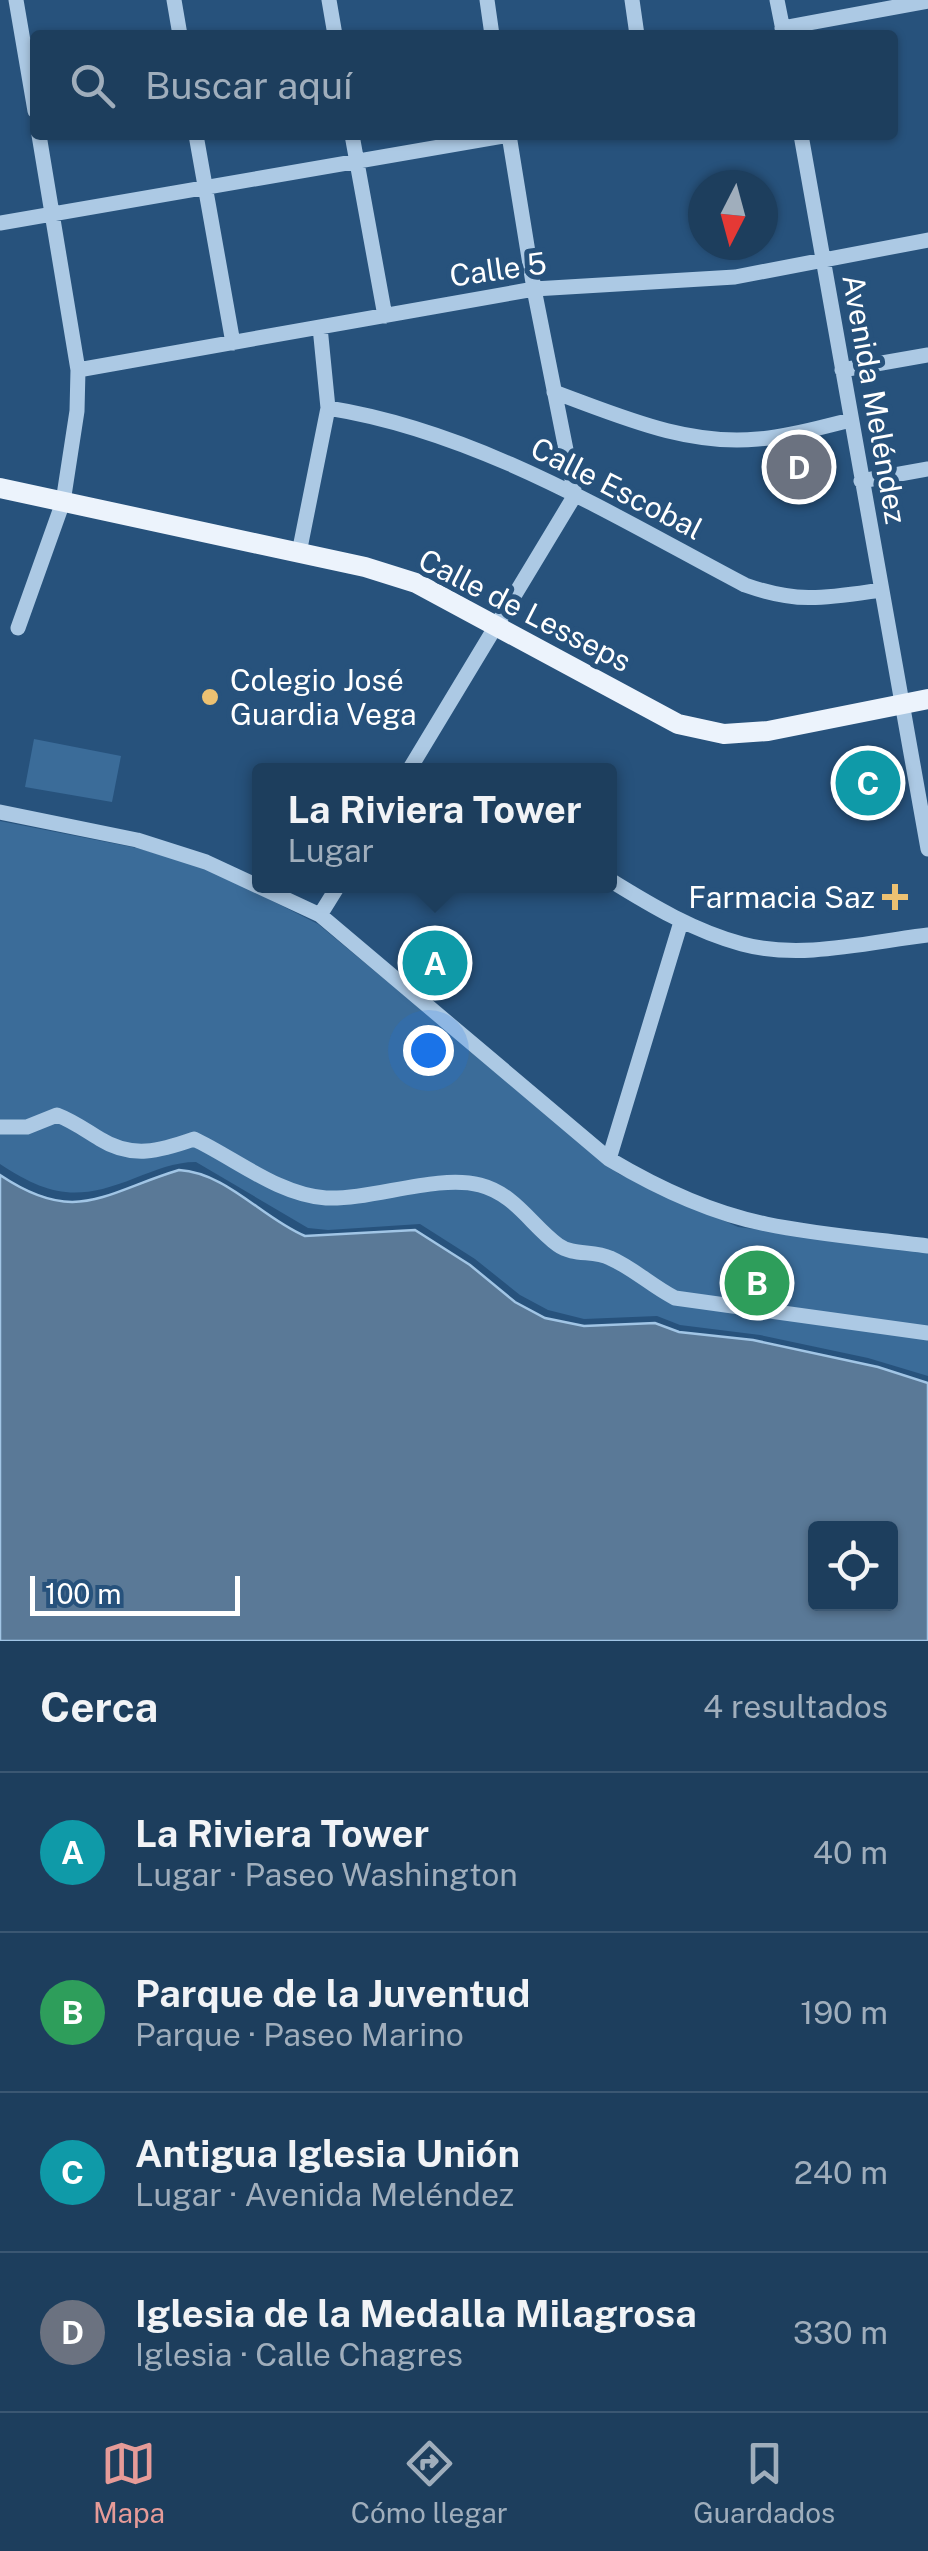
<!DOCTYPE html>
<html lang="es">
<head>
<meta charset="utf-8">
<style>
  :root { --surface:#1d3e5d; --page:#2a4966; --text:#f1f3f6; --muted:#a0aebc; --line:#3b5772; --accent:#e69b98 }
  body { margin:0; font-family:"Public Sans",sans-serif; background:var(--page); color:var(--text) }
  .controls { position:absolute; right:30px; bottom:30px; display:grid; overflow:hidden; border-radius:10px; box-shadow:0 2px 8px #0004 }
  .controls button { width:90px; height:90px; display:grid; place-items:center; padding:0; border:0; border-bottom:2px solid var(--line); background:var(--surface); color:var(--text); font:50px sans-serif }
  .compass { position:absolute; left:688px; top:170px; width:90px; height:90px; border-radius:50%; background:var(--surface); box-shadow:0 2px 8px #0004; rotate:186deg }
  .scale { position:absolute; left:30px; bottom:25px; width:210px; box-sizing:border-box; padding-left:10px; border:5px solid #fff; border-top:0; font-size:28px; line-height:35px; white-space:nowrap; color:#fff; -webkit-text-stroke:8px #27527c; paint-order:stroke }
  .you { position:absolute; left:428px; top:1050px; width:35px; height:35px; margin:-25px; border:8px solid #fff; border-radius:50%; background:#1a73e8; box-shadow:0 0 0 15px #1a73e833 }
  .badge { display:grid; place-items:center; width:65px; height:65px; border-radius:50%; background:var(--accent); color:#fff; font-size:32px; font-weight:700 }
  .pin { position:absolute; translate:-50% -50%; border:5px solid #fff; box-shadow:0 2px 10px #0006 }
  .popup { position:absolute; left:252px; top:763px; width:365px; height:130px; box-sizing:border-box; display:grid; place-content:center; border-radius:10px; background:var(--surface); filter:drop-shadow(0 2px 8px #0005); font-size:32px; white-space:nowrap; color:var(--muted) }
  .popup b { font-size:38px; color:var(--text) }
  .popup::after { content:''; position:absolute; left:50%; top:100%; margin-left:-20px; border:20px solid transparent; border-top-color:var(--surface) }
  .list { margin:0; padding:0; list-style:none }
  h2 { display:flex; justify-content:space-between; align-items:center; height:130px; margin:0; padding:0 40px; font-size:42px }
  h2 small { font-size:32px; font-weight:400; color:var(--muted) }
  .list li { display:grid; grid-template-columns:65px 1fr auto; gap:30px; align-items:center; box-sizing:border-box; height:160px; padding:0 40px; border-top:2px solid var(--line) }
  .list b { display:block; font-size:38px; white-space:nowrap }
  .list p { margin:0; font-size:32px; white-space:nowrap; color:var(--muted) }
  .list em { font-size:32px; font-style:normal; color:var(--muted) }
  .icon { flex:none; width:55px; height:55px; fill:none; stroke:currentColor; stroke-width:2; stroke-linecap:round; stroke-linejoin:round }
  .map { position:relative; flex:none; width:928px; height:1641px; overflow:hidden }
  .search { position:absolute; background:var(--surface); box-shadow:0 2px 8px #0004; left:30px; right:30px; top:30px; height:110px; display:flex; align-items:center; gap:25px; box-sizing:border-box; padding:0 35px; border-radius:10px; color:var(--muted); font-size:38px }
  .sheet { height:770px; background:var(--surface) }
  nav { display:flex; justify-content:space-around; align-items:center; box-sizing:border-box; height:140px; border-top:2px solid var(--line); background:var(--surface); font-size:28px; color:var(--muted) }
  nav a { display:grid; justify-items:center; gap:5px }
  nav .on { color:var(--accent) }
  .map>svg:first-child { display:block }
  .green { fill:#3b6c99 }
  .water { fill:#5a7997; stroke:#a1c5e5; stroke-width:2.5; fill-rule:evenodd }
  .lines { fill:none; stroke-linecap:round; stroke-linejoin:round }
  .minor { stroke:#acc9e4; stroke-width:15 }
  .major { stroke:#ecf3fc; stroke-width:20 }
  .poi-dot { fill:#ecc172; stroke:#27527c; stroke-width:4 }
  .labels { text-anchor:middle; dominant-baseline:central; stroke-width:10; stroke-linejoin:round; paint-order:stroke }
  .street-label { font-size:30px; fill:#fff; stroke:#27527c }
  .poi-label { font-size:30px; fill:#fff; stroke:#27527c; text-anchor:start }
</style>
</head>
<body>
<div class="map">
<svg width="928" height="1641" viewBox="0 0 928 1641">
  <rect width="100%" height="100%" fill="#27527c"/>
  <!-- green -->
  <path class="green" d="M34,739l87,17 -9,46 -87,-15z
    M0,821l137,27 70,20 111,56 301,250 119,53 190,23v126l-60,-18 -108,-23 -80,-10 -23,-9 -73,3 -36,-9 -28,-15 -45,-36 -55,-35 -92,6 -20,-2 -112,-66c-22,0 -40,8 -61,16 -57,23 -85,19 -135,-14z"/>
  <!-- water -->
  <path class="water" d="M179,1170c48,3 83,48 126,66l110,-6 55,35 45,37 30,16 39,8 71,-3 24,9 74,8 125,27 50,16v258h-928v-466c76,51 103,18 179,-5zM816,1528h74v76h-74z"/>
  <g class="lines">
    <!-- minor -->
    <path class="minor" d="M16,0l19,111
      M174,0l6,35
      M329,0l6,35
      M487,0l5,35
      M632,0l5,35
      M777,0l7,35
      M782,28l146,-27
      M196,135l37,208
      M352,135l33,181
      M801,135l127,714
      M0,223l509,-88
      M78,370l456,-81 201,-12 193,-37
      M842,370l86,-15
      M554,392c66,24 132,54 204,47 31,-2 63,-12 93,-19
      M328,408c151,24 284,107 417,177 54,19 81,13 136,5
      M861,481l67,-12
      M299,553l29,-145 -8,-81
      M18,628l45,-126 14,-91 1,-41 -39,-235
      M409,770l166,-275 -41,-206 -25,-154
      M0,812l137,28 69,22 114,53 289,244c47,28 102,54 157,65 53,11 108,15 162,22
      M610,880c42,26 84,51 132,64 59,16 127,-2 186,-9
      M320,915l18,-29
      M0,1127h27l30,-12c16,6 28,15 43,24 32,20 60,12 94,0 42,20 85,56 132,59 46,2 111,-24 154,-13 35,9 51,40 78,60 15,11 36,5 52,13 23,10 43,29 65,40l253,35
      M609,1159l72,-237"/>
    <!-- major -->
    <path class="major" d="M0,488l365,79 51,16 262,141 46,10 44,-3 160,-32"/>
  </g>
  <!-- markers -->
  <g class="poi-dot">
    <circle cx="210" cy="697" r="10"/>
    <path d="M890 882h10v10h10v10h-10v10h-10v-10h-10v-10h10z"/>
  </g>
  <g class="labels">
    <!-- street labels -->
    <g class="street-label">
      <text transform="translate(498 269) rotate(-8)">Calle 5</text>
      <text transform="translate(875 399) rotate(80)">Avenida Meléndez</text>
      <text transform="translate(617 488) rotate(27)">Calle Escobal</text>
      <text transform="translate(525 610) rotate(27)">Calle de Lesseps</text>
    </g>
    <!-- poi labels -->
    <g class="poi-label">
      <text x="230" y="680">Colegio José<tspan x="230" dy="34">Guardia Vega</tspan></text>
      <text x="875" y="897" text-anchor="end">Farmacia Saz</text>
    </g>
  </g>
</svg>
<div class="controls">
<button><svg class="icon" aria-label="locate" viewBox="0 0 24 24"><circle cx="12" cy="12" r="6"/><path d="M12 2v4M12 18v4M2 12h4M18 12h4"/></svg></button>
</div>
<svg class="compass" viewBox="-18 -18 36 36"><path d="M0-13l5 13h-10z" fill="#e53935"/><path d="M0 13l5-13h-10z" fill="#a0aebc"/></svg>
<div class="scale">100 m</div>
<div class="you"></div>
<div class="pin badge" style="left:435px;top:963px;background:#0f9aa8">A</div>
<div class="popup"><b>La Riviera Tower</b>Lugar</div>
<div class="pin badge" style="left:757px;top:1283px;background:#2e9e5b">B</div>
<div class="pin badge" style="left:868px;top:783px;background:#0f9aa8">C</div>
<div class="pin badge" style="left:799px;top:467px;background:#6b7280">D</div>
<div class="search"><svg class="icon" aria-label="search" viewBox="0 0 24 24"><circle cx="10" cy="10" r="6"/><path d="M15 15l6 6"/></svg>Buscar aquí</div>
</div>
<section class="sheet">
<h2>Cerca<small>4 resultados</small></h2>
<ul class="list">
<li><span class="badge" style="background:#0f9aa8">A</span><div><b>La Riviera Tower</b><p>Lugar · Paseo Washington</p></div><em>40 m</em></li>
<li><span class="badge" style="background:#2e9e5b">B</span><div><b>Parque de la Juventud</b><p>Parque · Paseo Marino</p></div><em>190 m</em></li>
<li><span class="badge" style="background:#0f9aa8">C</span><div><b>Antigua Iglesia Unión</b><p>Lugar · Avenida Meléndez</p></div><em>240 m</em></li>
<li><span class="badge" style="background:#6b7280">D</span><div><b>Iglesia de la Medalla Milagrosa</b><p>Iglesia · Calle Chagres</p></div><em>330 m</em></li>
</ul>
</section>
<nav>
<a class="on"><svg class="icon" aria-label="map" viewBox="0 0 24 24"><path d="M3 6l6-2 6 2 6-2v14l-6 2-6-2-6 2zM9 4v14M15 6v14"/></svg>Mapa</a>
<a><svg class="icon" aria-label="directions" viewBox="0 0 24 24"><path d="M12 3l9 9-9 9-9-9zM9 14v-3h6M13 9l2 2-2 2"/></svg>Cómo llegar</a>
<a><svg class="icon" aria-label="saved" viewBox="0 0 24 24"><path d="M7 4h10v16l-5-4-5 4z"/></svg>Guardados</a>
</nav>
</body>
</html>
